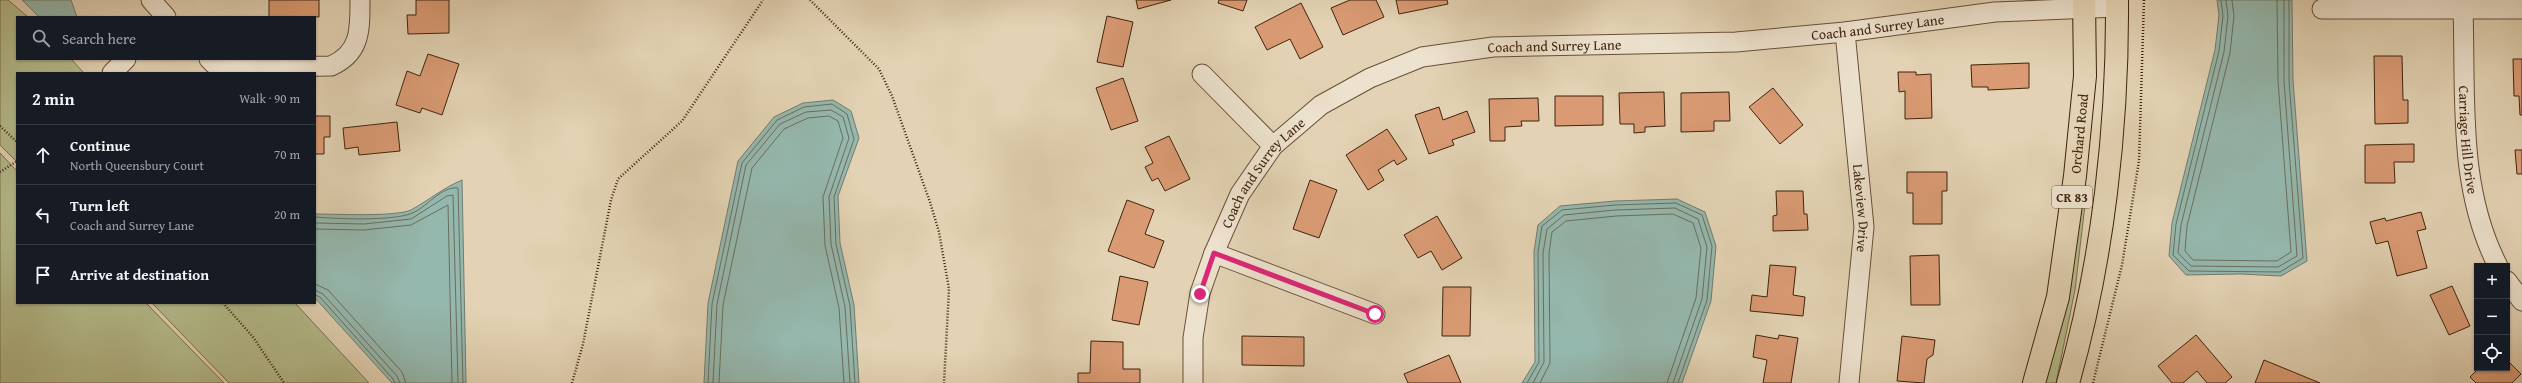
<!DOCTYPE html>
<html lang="en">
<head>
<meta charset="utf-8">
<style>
  :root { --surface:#171b24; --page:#20242c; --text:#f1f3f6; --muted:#9ea1a6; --line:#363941 }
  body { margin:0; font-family:"Gentium Book Plus",serif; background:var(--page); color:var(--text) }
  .controls { position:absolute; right:12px; bottom:12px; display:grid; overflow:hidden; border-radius:0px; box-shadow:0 1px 3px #0004 }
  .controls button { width:36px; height:36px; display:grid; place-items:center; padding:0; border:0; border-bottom:1px solid var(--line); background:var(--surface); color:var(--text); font:20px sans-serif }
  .stop { position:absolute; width:12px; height:12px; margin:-9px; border:3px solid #db2777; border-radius:50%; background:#fff }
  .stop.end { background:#db2777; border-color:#fff; box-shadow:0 1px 4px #0008 }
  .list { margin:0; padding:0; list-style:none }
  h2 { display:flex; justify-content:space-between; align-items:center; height:52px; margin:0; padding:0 16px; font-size:17px }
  h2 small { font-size:13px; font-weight:400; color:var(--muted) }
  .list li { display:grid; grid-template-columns:26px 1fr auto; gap:12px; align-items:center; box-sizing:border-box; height:60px; padding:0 16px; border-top:1px solid var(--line) }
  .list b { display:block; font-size:15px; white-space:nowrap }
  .list p { margin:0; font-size:13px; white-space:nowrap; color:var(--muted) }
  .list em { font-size:13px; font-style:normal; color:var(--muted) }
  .icon { flex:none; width:22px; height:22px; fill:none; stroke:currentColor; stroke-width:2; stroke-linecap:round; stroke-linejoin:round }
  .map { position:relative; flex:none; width:2522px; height:383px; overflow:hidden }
  .search { position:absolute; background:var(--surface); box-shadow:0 1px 3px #0004; left:16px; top:16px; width:300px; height:44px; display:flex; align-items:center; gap:10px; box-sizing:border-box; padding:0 14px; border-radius:0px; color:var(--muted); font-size:15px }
  .panel { position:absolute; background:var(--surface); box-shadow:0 1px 3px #0004; left:16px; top:72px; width:300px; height:232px; border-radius:0px }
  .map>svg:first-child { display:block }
  .green { fill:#b5bc8c; stroke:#7a704c }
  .water { fill:#95b8ae; stroke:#737c6e }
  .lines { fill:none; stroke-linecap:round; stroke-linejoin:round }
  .shore { stroke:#6a6e5e; stroke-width:1 }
  .building { fill:#da9b74; stroke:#3f230d }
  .street-casing { stroke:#684f37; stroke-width:21 }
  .primary-casing { stroke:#3f230d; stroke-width:24 }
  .path { stroke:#3f230d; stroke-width:2.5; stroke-dasharray:1 2; stroke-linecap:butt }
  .street { stroke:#ede2ce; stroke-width:19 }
  .primary { stroke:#e3d3b4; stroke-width:22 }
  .route { stroke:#db2777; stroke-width:5 }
  .labels { text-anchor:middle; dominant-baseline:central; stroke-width:3; stroke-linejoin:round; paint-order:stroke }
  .shield { fill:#ede2ce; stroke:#735c47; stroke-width:1 }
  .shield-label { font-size:13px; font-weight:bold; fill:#3f230d }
  .street-label { font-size:14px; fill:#3f230d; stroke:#ede2ce }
</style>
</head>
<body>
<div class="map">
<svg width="2522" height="383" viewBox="0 0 2522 383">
  <rect width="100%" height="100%" fill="#e3d3b4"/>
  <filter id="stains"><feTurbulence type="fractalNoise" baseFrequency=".005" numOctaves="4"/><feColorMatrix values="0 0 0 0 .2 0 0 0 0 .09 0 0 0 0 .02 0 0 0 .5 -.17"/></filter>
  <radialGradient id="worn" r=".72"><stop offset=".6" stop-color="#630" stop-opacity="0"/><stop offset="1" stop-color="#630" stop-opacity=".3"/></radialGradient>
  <!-- green -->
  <path class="green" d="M0,0h8l20,17h-11v42h54l13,14h-67v89l-17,-17z
    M0,153l17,18v132h129l78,80h-224z
    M2082,205h3l-10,85 -19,93h-11z
    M152,303h143l74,80h-140z"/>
  <!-- water -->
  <path class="water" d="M22,0h49l6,17h-38z
    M2217,0h75l1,80 14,181 -26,15 -41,-2 -54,1 -17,-19 3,-33 43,-173 4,-35z
    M833,100l18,11 8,27 -21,58 2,47 14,62 5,78h-155l4,-80 30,-142 36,-44 29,-14z
    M462,180l4,203h-74l-77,-85v-84c19,0 81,3 96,-4 18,-10 32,-22 51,-30z
    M1677,199l28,13 11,34 -5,55 -29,82h-160l13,-21 -1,-110 4,-27 22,-19 55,-5z"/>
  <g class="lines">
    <!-- shore -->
    <path class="shore" d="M2221,0l2,16 -4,35 -43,173 -3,31 16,16 91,1 23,-14 -14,-177v-81
      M2226,0l2,16 -4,36 -43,173 -3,28 13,13 87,1 19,-11 -13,-175v-81
      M2232,0l2,16 -4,37 -43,173 -2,25 8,9 84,1 14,-9 -13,-171 -1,-81
      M315,217c24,2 73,4 95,-3 16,-5 30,-28 48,-26l5,195
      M315,223l49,1 47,-5 36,-23 6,-1 5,188
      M315,229l49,1 47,-5 37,-20 4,178
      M315,284l13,6 74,82 4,11
      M315,290l8,4 74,82 3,7
      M315,295l5,2 73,82 2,4
      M708,383l4,-79 30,-141 35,-43 27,-13 28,-3 15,10 7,25 -20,58 2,47 14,62 5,77
      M713,383l4,-79 29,-139 34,-41 26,-12 25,-2 12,7 6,21 -20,59 2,47 14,63 5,76
      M719,383l4,-78 29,-137 32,-39 24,-11 21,-2 9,5 5,17 -20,59 2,48 14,63 5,75
      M1527,383l12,-21 -1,-110 4,-26 20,-16 53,-5 61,-2 26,12 10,31 -5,54 -29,83
      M1533,383l11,-21 -1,-109 4,-24 17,-14 51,-5 60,-2 23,11 9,28 -5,52 -29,84
      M1540,383l10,-20 -1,-110 3,-21 14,-11 50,-5 57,-2 20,9 8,25 -5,50 -29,85"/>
  </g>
  <!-- building -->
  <path class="building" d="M269,0h50v17h-50z
    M416,0h33v33l-41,1 -1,-19h9z
    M1136,0h35l-33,9z
    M1219,0h28l-4,11 -25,-8z
    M1350,0h26l8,17 -41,18 -12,-27z
    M1396,0h51l1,4 -49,10z
    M1301,3l22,44 -23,12 -10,-20 -23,11 -12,-23z
    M1107,16l26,6 -10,45 -26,-5z
    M428,54l31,10 -17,51 -20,-7 -2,5 -24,-8 11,-34 13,5z
    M2374,56h28l1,44h5v23l-33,1z
    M2513,59h9v56h-2l-1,-19h-5z
    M2029,63v25l-41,2v-3h-16l-1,-22z
    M1898,72h18v3l15,-1 1,44 -27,1v-28l-6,1z
    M1123,78l15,43 -27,9 -15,-42z
    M1773,88l30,37 -23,19 -31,-37z
    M1664,92l1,34 -20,1v5l-11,1v-9h-14l-1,-31z
    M1729,92l1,29h-16v10l-33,1v-39z
    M1555,96h48v29l-48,1z
    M1538,98l1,23h-18l1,5 -17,1v14h-15l-1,-42z
    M1439,107l4,13 24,-9 8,21 -23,8 2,5 -25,9 -14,-39z
    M315,116h15v21h-6v17h-9z
    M397,122l3,29 -41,4 -1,-8 -13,2 -2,-21z
    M1387,129l20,30 -10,6 -3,-5 -16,10 6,10 -16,10 -22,-35z
    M1169,136l21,43 -25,12 -7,-13 -6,3 -7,-14 8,-4 -8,-16z
    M2414,144v18h-20l1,21h-30v-38z
    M2515,150h7v24h-5z
    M1907,172h40v19h-5v33h-29v-31h-6z
    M1310,180l27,10 -18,48 -26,-9z
    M1776,191h27l1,23h3l1,16 -35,1v-15l4,-1z
    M1127,200l27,10 -9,24 19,7 -10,27 -46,-17z
    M2421,212l5,17 -9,2 10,37 -30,8 -9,-35 -12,3 -6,-22 15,-4 1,3z
    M1437,216l25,42 -20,12 -11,-19 -13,7 -14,-23z
    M1939,255l1,50h-29l-1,-49z
    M1770,265l26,2 -3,28 12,2 -2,19 -53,-5 2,-16 15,2z
    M1120,276l28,6 -9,43 -27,-5z
    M2452,286l18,40 -21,9 -19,-40z
    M1443,287h28l-1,49h-28z
    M1756,335l22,4 1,-4 19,3 -7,45h-28l4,-23 -14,-3z
    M2196,335l36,42 -7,6h-18l-10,-12 -14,12h-11l-14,-17z
    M1242,336l62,1v29l-62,-1z
    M1902,336l33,4 -2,15 -6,4 -3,24 -27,-2z
    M1091,341l32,1v27h17v14h-62v-10h12z
    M1449,355l12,28h-53l-4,-9z
    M2264,360l56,23h-65z
    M2507,360l14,14 -9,9h-36l-6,-6 9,-9h28z"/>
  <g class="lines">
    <defs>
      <g id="street">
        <path d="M151,0l15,17"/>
        <path d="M2322,9h200"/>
        <path id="s1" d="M2463,9c3,87 -6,178 35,257"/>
        <path id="s2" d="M1845,32l19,195 -15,156"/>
        <path d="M209,59l5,5 12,4 105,-2c30,-13 29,-37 29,-66"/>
        <path d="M112,73l14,-14"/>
        <path d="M1202,74l71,72"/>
        <path d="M1214,253l161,61"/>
        <path d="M2507,281l15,20"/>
        <path id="s3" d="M1193,383v-45l7,-45 14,-40 26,-59 33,-48 48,-41 49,-27 52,-21 71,-10 243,-5 109,-10 150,-20 122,-5"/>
      </g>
      <g id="primary">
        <path id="s4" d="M2034,383l24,-86 17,-121 10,-100 -1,-76"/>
        <path d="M2068,383c35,-122 50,-257 49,-383"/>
      </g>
    </defs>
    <!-- street casing -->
    <use href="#street" class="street-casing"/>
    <!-- primary casing -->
    <use href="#primary" class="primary-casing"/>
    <!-- path -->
    <path class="path" d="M810,0l69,69 13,27 38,106 9,30 10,57 -5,94
      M0,126l17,16
      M0,172l17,-11
      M223,303l30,34 31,46
      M572,383l11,-39 28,-144 7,-21 64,-58 81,-121
      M2093,383l29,-118 17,-104 5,-161"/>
    <!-- street -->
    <use href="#street" class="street"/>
    <!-- primary -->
    <use href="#primary" class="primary"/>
  </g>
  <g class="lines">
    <!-- route -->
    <path class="route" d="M1200,294l14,-41 161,61"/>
  </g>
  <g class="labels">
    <!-- shield labels -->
    <rect class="shield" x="2052" y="186" width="40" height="22" rx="3"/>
    <g class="shield-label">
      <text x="2072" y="197">CR 83</text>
    </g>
    <!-- street labels -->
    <g class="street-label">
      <text stroke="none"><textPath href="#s3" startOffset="888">Coach and Surrey Lane</textPath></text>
      <text stroke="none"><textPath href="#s3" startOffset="564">Coach and Surrey Lane</textPath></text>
      <text stroke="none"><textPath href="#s4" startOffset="254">Orchard Road</textPath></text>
      <text stroke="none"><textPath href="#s1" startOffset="131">Carriage Hill Drive</textPath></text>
      <text stroke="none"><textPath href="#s3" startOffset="228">Coach and Surrey Lane</textPath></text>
      <text stroke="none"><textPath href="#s2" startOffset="177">Lakeview Drive</textPath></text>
    </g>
  </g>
  <rect width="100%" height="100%" filter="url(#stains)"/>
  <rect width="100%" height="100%" fill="url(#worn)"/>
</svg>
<div class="controls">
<button>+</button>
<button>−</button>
<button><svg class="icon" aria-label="locate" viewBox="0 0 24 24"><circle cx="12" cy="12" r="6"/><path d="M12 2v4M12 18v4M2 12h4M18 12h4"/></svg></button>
</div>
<div class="stop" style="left:1375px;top:314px"></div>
<div class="stop end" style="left:1200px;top:294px"></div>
<div class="search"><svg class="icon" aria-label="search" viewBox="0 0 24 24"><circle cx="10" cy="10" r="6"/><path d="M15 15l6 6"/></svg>Search here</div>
<section class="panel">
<h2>2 min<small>Walk · 90 m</small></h2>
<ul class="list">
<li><svg class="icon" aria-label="ahead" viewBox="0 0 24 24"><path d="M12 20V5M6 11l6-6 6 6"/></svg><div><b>Continue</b><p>North Queensbury Court</p></div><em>70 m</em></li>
<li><svg class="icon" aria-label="left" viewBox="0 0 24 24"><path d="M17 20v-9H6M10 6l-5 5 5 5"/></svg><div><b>Turn left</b><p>Coach and Surrey Lane</p></div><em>20 m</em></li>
<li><svg class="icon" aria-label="arrive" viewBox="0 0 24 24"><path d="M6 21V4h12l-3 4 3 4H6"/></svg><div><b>Arrive at destination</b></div></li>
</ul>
</section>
</div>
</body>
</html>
